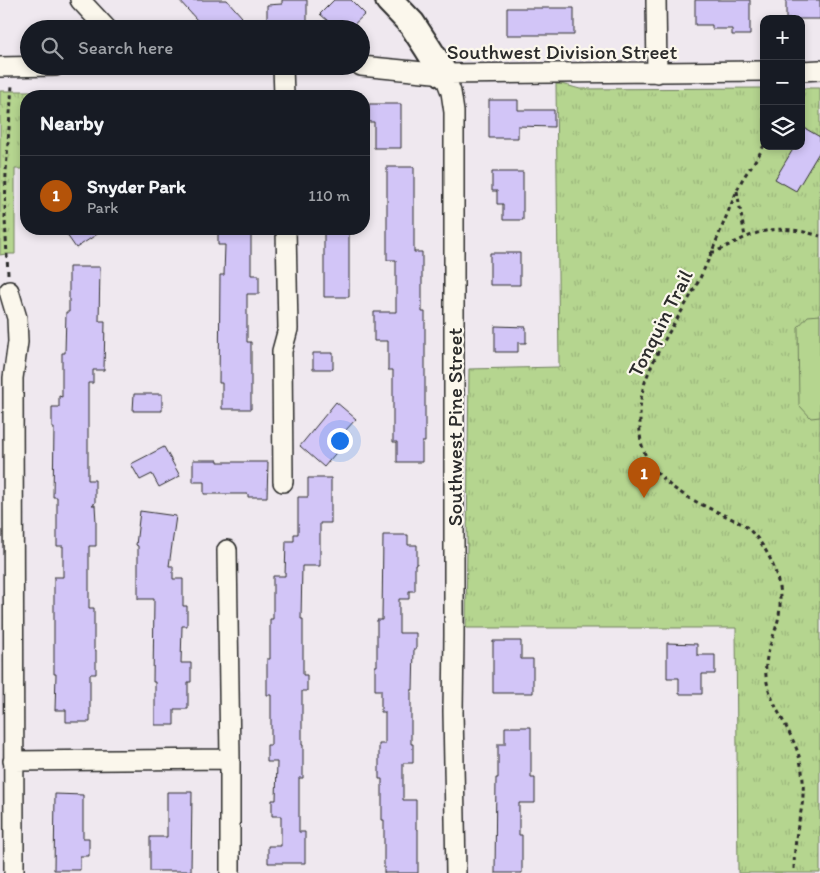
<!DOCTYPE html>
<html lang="en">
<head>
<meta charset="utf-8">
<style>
  :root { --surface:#171b24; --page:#242831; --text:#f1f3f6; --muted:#9ea1a6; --line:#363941; --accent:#b45309 }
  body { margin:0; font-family:Itim,sans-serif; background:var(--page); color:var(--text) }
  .controls { position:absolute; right:15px; top:15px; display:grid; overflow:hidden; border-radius:10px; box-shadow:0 2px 8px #0003 }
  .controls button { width:45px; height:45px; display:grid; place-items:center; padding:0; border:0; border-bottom:1px solid var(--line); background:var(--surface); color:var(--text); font:25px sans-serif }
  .you { position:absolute; left:339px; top:440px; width:18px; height:18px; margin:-12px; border:4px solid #fff; border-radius:50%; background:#1a73e8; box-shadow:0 0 0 8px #1a73e833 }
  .badge { display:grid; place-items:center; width:32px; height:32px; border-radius:50%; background:var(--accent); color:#fff; font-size:16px; font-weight:700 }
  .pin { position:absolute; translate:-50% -41px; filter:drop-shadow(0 1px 2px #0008) }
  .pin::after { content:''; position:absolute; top:26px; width:18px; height:15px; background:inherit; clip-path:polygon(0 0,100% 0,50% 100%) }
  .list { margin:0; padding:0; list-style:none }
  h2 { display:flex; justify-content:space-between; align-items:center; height:65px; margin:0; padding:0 20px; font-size:21px }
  h2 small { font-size:16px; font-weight:400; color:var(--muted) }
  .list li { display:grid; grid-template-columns:32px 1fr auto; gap:15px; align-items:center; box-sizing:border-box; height:80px; padding:0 20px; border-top:1px solid var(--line) }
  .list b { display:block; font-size:19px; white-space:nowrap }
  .list p { margin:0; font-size:16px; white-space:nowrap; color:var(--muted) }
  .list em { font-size:16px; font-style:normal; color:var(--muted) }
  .icon { flex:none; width:28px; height:28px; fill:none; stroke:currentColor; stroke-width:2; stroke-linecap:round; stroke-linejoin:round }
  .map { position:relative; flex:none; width:820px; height:873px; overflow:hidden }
  .search { position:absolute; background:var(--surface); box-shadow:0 2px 8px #0003; left:20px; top:20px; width:350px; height:55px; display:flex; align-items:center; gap:12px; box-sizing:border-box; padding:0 18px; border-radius:28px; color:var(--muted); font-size:19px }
  .panel { position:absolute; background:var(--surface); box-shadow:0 2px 8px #0003; left:20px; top:90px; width:350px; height:145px; border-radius:20px }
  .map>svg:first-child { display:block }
  .grass { fill:url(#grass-tufts); stroke:#70805d }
  .pitch { fill:#b5d58f; stroke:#70805d }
  .building { fill:#d2c5f7; stroke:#2b2b2b }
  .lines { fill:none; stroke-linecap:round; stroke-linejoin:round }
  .street-casing { stroke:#2b2b2b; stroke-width:22 }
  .secondary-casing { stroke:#2b2b2b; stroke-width:30 }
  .path { stroke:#2b2b2b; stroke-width:3; stroke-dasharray:4 4; stroke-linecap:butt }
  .street { stroke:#fbf7ec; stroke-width:19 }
  .secondary { stroke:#fbf7ec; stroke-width:26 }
  .labels { text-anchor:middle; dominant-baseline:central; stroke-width:4.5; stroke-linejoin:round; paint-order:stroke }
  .street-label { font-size:21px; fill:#2b2b2b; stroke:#fbf7ec }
</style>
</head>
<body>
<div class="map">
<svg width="820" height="873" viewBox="0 0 820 873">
  <defs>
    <pattern id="grass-tufts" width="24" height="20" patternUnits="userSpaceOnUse" patternTransform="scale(1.25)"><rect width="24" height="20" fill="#b5d58f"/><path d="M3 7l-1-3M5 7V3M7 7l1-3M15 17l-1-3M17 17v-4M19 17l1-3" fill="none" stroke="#9cb77c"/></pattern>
  </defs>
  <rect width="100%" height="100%" fill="#efe8ef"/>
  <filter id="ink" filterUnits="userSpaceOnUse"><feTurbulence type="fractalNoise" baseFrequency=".02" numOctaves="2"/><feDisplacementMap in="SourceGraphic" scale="10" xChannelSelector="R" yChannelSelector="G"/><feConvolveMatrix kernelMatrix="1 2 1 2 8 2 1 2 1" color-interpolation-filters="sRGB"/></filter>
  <g filter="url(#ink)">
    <!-- grass -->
    <path class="grass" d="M556,84c9,0 16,3 24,5l184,-1v58h37v-58h19v785h-82l-2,-245h-270l3,-259 90,-2z
      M0,91h30v5h-4v73h-11v85h-9l-6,1z"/>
    <!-- pitch -->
    <path class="pitch" d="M820,315v102l-9,1 -12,-13 -1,-78 10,-11z"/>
    <!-- building -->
    <path class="building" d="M179,0h48l15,17 -13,12h-24z
      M282,0h25v27h-25v-4h-15v-18l15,-1z
      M334,0h17l14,14 -16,15h-12l-17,-15z
      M695,0h55v35h-18v-6h-20v-4h-17z
      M786,0h34v19h-34z
      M507,8h67v27h-67z
      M489,100h29v10h36v17l-36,-1v12h-29z
      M369,104h32v44h-27v-26h-5z
      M801,126l19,11v14l-24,40 -21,-12 20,-33h6z
      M387,167h27v85h8v60h3v130h-3v20h-25v-20h-4v-72h-5v-29h-14v-29h22v-52h-9z
      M492,172h31v48h-20v-16h-6v-13h-5z
      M76,229h29l-29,19 -9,-13z
      M218,229h33v46h8v19h-12v48h4v67h-29v-26h-3l1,-108h4l1,-30h-7z
      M324,229h25v68h-25z
      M490,253h30v32h-30z
      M69,267h31l-1,54h6l-1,49h-11v13h-5v97h7v23l-3,2h3l1,17v24h-7v62h5v42h2v24h-6v48h-24v-12h-11l1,-36h-2v-97h9v-31h-6v-49h-4l1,-69h-2v-21h7v-11l3,1v-44h3l1,-41h3z
      M495,326l31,1v16h-8v9h-23z
      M313,353h20v16h-20z
      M134,394h28v17h-29z
      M336,402l20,17 -11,12 6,4 -27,32 -24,-21z
      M164,447l16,29 -21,11 -7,-13 -12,6 -9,-16z
      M193,460h25v2h50l-1,35h-19v-3h-44v-12h-11z
      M308,478h23v45h-11v43h-18l-1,53h2v56h4v16h-5v54h1v33h-4v54h6v31h-37v-17h13v-30h-9v-16h4l1,-38h-10v-17h4v-50h-4v-36h3v-40h3v-43h12l1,-35h8v-7h4v-37h10z
      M140,511l36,5 -7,50h4v13h10v27h4v20h-5l-1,37h10v19h-3v27h-14v16h-19v-43h-2l1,-83h-16v-53l-2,-1z
      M383,535h25v10h9v19h-2v27h-6v8h-10v34h17v16h-2l-1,41h-2v54h2v19h-10v37h13v29h2v44h-34v-53h-2v-41h-3v-35h6v-32h-4v-22h-6v-24h2v-46h5z
      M493,641h28v18h12v34h-40z
      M667,643l30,1v11h18v19h-13v20h-23v-16h-12z
      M505,727h26v51h4v25h-16v32h3v38h-27l1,-95h2v-34h7z
      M167,792h25l-1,79h-41v-34h17z
      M55,794l28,1v43h6v18h-9v14h-26z"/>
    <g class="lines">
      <defs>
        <path id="street" d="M80,0l27,29
          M656,0l1,73
          M283,66l1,30
          M361,66l83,8 320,-3
          M0,67l55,-1
          M801,71l19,-1
          M444,74l7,18 3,20v524l-1,75 3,162
          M9,291l8,27 1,24 -5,36 1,495
          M283,482l-1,-131 6,-22 -2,-100
          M227,550l3,209v114
          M13,761l217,-2"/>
        <path id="secondary" d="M389,0l23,24 15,23 17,27"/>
      </defs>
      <!-- street casing -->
      <use href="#street" class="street-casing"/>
      <!-- secondary casing -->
      <use href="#secondary" class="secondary-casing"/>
      <!-- path -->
      <path class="path" d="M764,145c-6,14 -17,25 -24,39 -14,31 -25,63 -40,94 -18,37 -49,76 -58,115 -2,10 -2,21 -2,31 -1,12 2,26 8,36 21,36 63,47 96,65 28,23 43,64 33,99 -5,18 -13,33 -11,52 3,28 25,53 33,80 3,12 5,26 4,38 0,12 -4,25 -6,37 -2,14 -3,28 -3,42
        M737,191l8,46
        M711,252h4c43,-21 57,-30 105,-16
        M8,274l-3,-55 1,-48 6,-86"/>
      <!-- street -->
      <use href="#street" class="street"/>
      <!-- secondary -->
      <use href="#secondary" class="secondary"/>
    </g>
  </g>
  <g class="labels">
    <!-- street labels -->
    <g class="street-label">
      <text x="562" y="51">Southwest Division Street</text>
      <text transform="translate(660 323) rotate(-63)">Tonquin Trail</text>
      <text transform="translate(454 427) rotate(-90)">Southwest Pine Street</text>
    </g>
  </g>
</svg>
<div class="controls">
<button>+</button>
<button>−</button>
<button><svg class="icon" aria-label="layers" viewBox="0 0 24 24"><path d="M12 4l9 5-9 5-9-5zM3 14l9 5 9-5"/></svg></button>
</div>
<div class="you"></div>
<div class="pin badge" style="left:644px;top:498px">1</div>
<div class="search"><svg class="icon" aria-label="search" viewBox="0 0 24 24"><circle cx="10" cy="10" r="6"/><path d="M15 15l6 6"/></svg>Search here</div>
<section class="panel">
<h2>Nearby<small></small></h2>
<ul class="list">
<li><span class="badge">1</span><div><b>Snyder Park</b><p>Park</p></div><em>110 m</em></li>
</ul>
</section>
</div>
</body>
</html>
